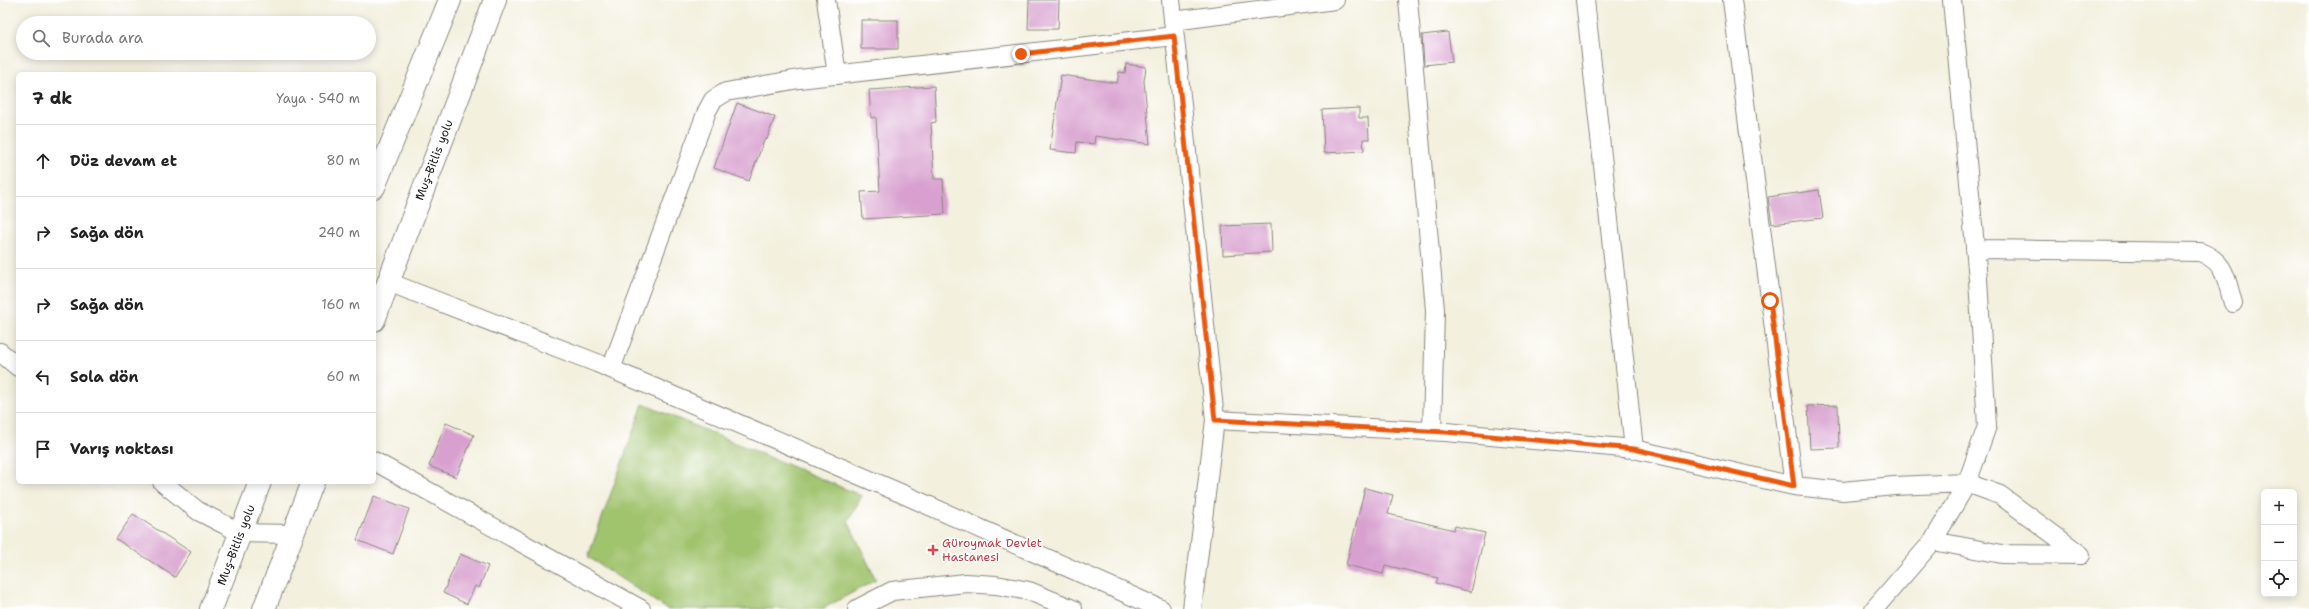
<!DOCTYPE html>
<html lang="tr">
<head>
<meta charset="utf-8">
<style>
  :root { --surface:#fff; --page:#f6f6f6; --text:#222; --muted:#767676; --line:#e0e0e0 }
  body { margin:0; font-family:"Shantell Sans",sans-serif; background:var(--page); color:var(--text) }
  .controls { position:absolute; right:12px; bottom:12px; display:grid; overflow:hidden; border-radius:6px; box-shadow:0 2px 10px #0003 }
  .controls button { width:36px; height:36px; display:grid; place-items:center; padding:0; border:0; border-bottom:1px solid var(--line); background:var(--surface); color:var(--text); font:20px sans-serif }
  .stop { position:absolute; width:12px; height:12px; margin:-9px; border:3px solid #ea580c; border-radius:50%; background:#fff }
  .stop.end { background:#ea580c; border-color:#fff; box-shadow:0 1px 4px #0008 }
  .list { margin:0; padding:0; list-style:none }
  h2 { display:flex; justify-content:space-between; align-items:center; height:52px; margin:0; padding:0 16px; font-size:17px }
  h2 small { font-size:13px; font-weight:400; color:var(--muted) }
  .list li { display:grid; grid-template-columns:26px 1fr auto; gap:12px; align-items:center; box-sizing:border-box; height:72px; padding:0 16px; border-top:1px solid var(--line) }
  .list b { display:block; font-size:15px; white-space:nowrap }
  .list em { font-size:13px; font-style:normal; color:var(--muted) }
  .icon { flex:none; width:22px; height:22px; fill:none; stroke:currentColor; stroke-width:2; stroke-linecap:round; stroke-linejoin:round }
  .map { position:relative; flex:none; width:2309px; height:609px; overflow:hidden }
  .search { position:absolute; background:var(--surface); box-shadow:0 2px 10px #0003; left:16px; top:16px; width:360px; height:44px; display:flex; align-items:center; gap:10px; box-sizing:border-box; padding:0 14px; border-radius:22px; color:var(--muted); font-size:15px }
  .panel { position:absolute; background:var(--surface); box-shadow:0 2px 10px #0003; left:16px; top:72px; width:360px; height:412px; border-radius:6px }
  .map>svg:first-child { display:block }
  .green { fill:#a0c36d; stroke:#5e7044 }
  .building { fill:#d8a0cf }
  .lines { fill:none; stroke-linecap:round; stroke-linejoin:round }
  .minor-casing { stroke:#88867d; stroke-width:20 }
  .highway-casing { stroke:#88867d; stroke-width:24 }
  .minor { stroke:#fff; stroke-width:18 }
  .highway { stroke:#fff; stroke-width:22 }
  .route { stroke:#ea580c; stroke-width:5 }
  .health-dot { fill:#e0444e; stroke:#fff; stroke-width:1.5 }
  .labels { text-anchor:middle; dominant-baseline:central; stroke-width:3.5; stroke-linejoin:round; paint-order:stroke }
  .street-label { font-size:12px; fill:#1c1c1c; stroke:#fff }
  .health-label { font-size:12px; fill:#be3a42; stroke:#fff; text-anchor:start }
</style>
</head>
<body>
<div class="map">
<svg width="2309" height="609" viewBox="0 0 2309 609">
  <rect width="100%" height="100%" fill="#fff"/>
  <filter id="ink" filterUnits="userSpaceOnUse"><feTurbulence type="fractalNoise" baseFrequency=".025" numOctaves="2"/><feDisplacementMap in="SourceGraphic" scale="8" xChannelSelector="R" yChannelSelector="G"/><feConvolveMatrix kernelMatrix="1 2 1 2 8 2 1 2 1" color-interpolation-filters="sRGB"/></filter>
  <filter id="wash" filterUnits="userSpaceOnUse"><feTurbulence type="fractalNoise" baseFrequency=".012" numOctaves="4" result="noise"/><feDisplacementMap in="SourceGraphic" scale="16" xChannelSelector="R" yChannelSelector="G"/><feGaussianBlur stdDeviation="0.9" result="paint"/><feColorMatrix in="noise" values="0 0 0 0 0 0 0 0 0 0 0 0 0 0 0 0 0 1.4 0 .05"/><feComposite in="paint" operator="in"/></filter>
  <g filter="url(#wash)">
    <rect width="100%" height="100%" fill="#f3f0de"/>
    <!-- green -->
    <path class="green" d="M643,404l219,92 -14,25 28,59 -54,29h-155l-79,-52z"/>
    <g id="blocks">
      <!-- building -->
      <path class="building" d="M1029,0h30l-1,29h-30z
        M861,20h37v29h-37z
        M1448,32l4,30 -28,3 -2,-30z
        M1126,64l20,3 -2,14 6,63 -55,-8 -1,8 -17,-2 -1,11 -26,-3 11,-75 56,8 2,-11 6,1z
        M934,86l2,36 -5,1 3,56h9l2,35 -82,5 -2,-27 19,-1 -4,-74 -5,1 -2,-28z
        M737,103l38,14 -8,22 -2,-1 -16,43 -35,-13z
        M1359,108v10h9l1,21h-6l1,12 -40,2 -2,-43z
        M1819,190l4,28 -51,6 -4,-27z
        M1271,224l1,28 -49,3 -1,-29z
        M1838,405l1,43 -29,1 -2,-43z
        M446,423l28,12 -18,42 -27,-11z
        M1365,488l28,7 -5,19 66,16 1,-4 30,7 -14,59 -35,-9 2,-5 -53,-13 -2,9 -37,-9z
        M374,496l35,13 -16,45 -36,-14z
        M133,514l58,38 -16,25 -59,-38z
        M460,554l28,12 -9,22 -4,-2 -8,18 -24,-11z"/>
    </g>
  </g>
  <g filter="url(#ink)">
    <use href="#blocks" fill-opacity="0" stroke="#88867d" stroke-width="1"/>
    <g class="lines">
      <defs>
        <path id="minor" d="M826,0l11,75
          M1171,0l44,420 231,12 188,17 160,37 49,5 51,-5 73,-3 33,12 81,60
          M1408,0l27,310 -3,121
          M1585,0l49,449
          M1732,0l62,486
          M1173,21l162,-21
          M1975,249l225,3c26,10 26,27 33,51
          M388,282l209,81 308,132 256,114
          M0,352l18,15
          M611,369l96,-258 6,-11 13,-8 73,-13 375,-43
          M374,461l267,148
          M162,482l36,29 43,22 52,1
          M1933,541l69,13 79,1
          M857,609l35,-18 74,-8 30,2 33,6 44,18
          M1192,609l23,-189
          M1874,609l59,-68 34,-58 20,-57 -9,-147 -26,-279"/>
        <path id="highway" d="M374,187l76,-187
          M374,320l121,-320
          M211,609l49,-127
          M264,609l49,-127"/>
      </defs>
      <!-- minor casing -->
      <use href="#minor" class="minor-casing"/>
      <!-- highway casing -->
      <use href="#highway" class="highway-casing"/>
      <!-- minor -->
      <use href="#minor" class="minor"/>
      <!-- highway -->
      <use href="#highway" class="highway"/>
    </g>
  </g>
  <g class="lines" filter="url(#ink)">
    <!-- route -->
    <path class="route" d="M1021,54l153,-18 41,384 231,12 188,17 160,37 -24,-185"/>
  </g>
  <!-- markers -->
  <path class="health-dot" d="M931 544h4v4h4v4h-4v4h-4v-4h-4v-4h4z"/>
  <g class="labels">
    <!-- street labels -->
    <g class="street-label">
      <text transform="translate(434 160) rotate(-69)">Muş-Bitlis yolu</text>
      <text transform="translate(236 545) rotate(-69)">Muş-Bitlis yolu</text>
    </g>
    <!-- health labels -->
    <g class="health-label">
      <text x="942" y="543">Güroymak Devlet<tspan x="942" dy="14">Hastanesi</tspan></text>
    </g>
  </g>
</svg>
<div class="controls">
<button>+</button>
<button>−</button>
<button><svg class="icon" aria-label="locate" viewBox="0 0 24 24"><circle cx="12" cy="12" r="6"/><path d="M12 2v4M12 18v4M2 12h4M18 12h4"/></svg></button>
</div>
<div class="stop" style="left:1770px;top:301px"></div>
<div class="stop end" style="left:1021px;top:54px"></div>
<div class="search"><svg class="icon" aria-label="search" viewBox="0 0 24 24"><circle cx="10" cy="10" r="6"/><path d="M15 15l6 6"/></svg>Burada ara</div>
<section class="panel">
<h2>7 dk<small>Yaya · 540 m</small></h2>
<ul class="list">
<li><svg class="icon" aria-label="ahead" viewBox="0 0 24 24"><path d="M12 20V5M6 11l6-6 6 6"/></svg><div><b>Düz devam et</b></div><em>80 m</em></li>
<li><svg class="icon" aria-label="right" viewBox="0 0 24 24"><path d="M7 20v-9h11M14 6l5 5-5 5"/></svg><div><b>Sağa dön</b></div><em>240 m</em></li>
<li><svg class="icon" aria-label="right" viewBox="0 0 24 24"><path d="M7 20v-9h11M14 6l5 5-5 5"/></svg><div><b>Sağa dön</b></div><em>160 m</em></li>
<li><svg class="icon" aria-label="left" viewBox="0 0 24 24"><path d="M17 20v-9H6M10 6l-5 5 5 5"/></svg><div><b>Sola dön</b></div><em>60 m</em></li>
<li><svg class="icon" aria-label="arrive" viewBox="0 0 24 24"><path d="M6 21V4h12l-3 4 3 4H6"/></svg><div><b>Varış noktası</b></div></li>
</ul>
</section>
</div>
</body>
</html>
